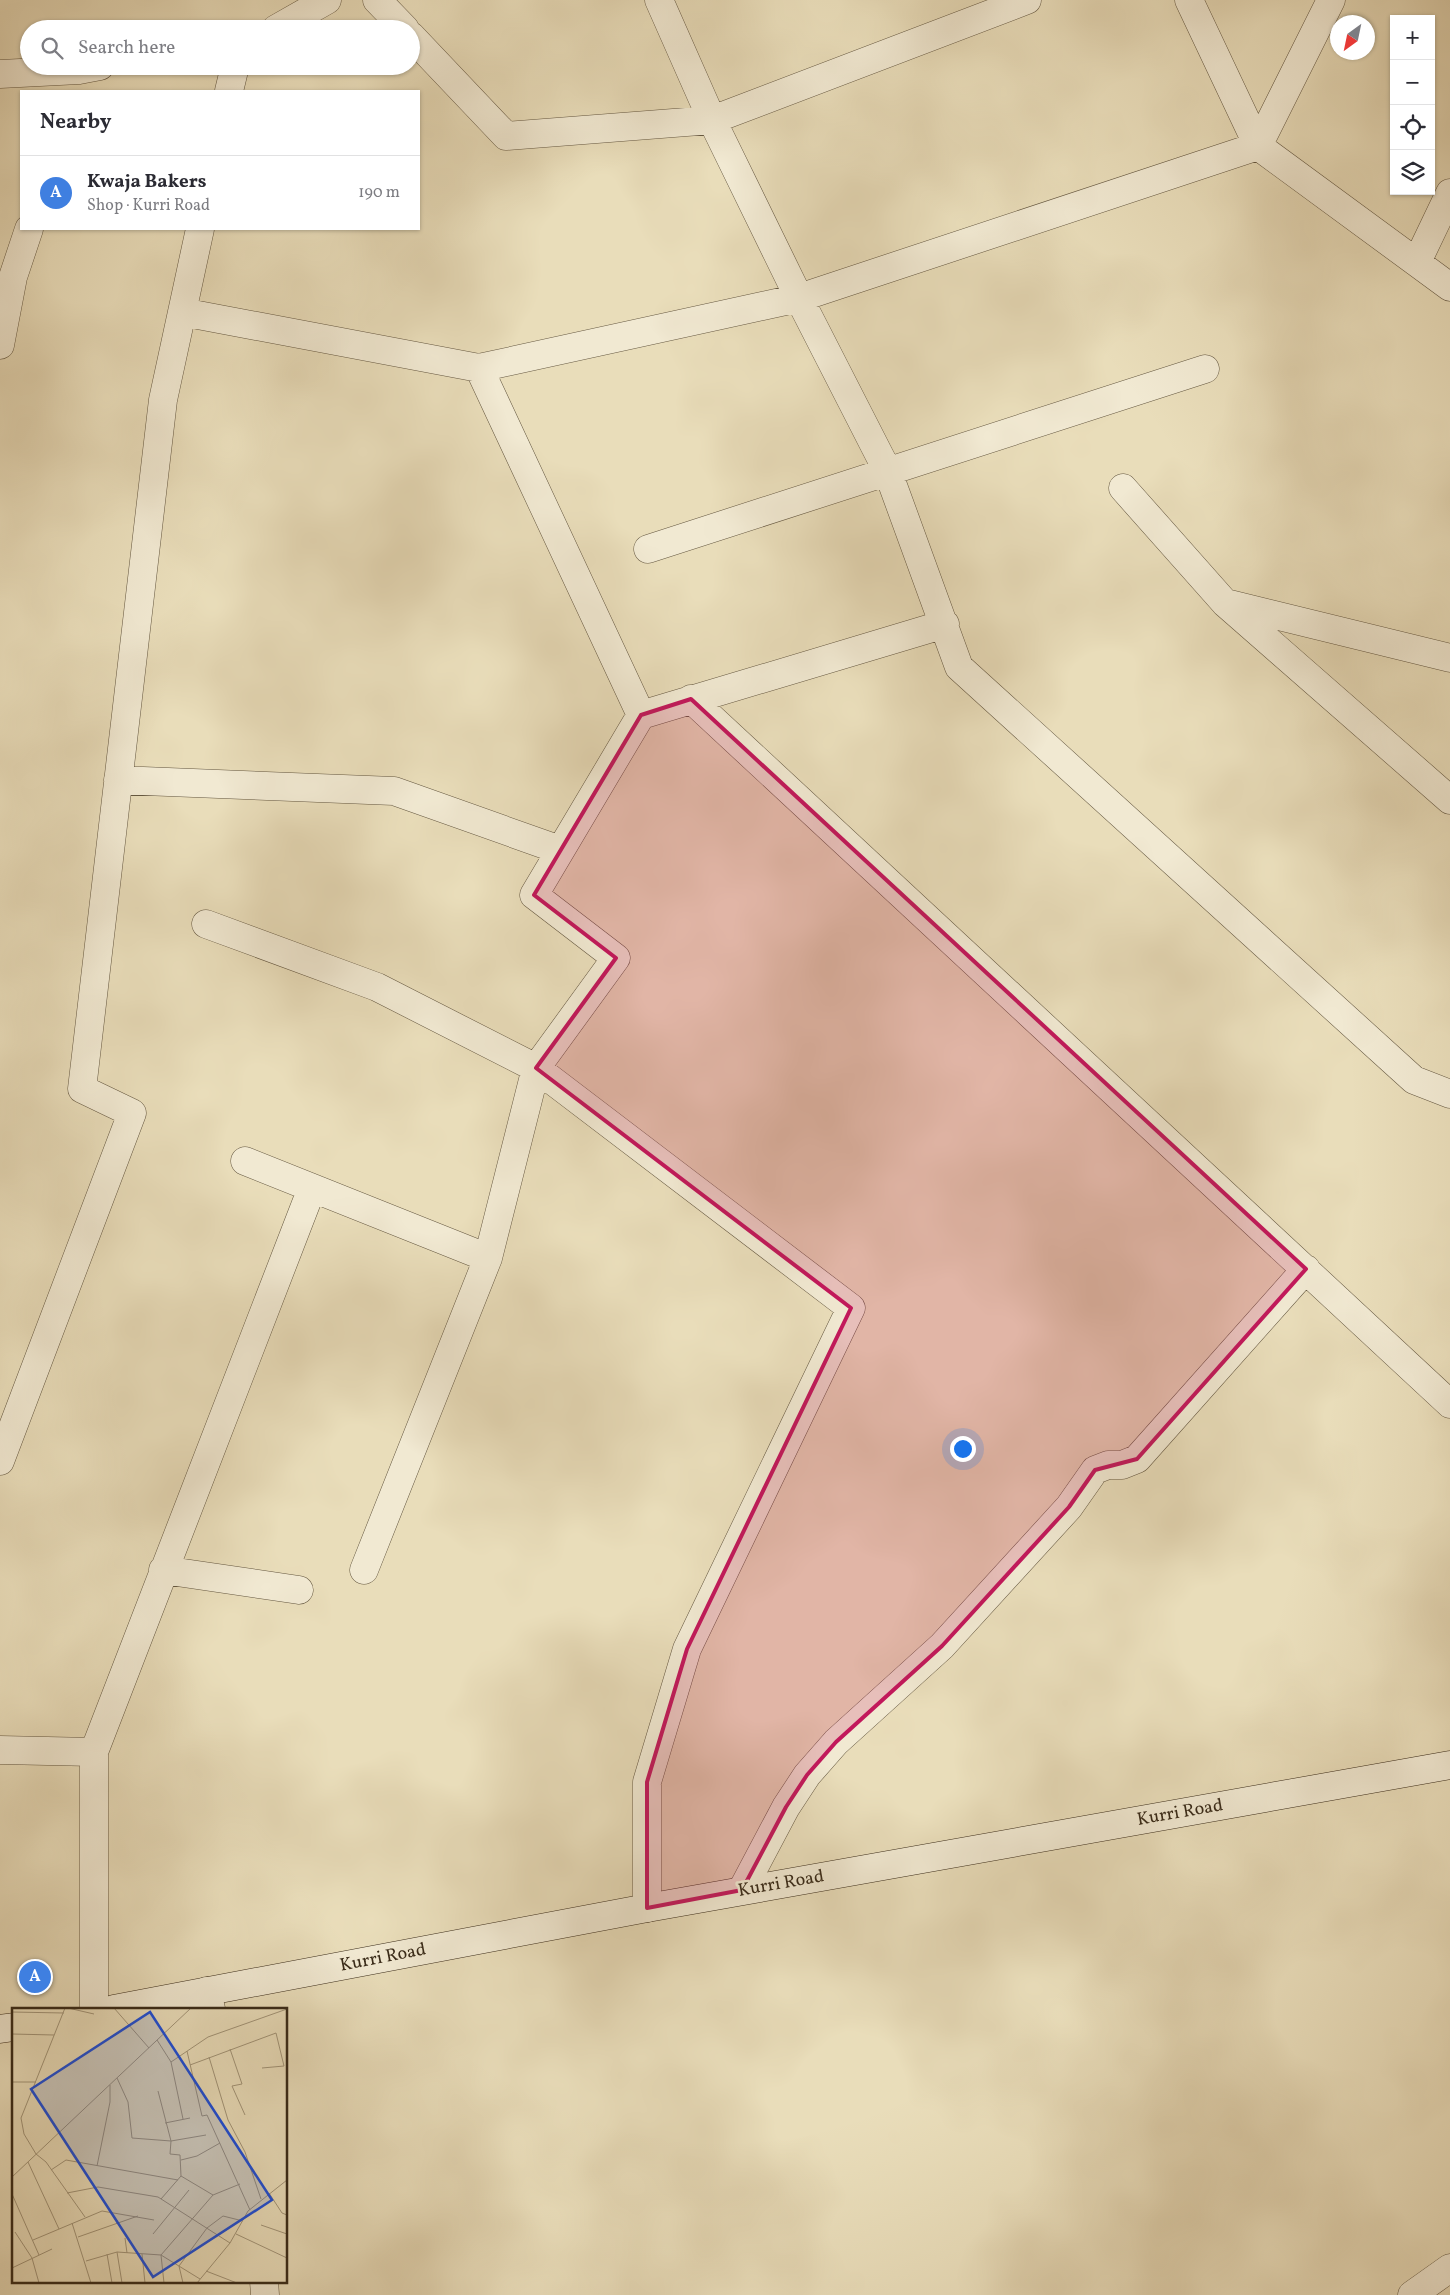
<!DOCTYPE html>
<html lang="en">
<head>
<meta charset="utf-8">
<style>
  :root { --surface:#fff; --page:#f2f2f3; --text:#2b2b33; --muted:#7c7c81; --line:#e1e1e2; --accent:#d93025 }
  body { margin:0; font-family:Vollkorn,serif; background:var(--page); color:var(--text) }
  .controls { position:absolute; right:15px; top:15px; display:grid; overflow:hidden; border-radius:0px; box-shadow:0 1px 4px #0004 }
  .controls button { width:45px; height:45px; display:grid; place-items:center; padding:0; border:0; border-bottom:1px solid var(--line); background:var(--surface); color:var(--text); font:25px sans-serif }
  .compass { position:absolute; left:1330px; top:15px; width:45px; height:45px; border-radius:50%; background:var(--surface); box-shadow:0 1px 4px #0004; rotate:213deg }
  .you { position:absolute; left:962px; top:1448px; width:18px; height:18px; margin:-12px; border:4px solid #fff; border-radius:50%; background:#1a73e8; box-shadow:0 0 0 8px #1a73e833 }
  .badge { display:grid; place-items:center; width:32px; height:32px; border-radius:50%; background:var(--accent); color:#fff; font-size:16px; font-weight:700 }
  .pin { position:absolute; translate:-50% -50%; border:2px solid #fff; box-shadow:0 1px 5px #0006 }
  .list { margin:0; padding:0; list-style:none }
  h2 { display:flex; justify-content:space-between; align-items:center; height:65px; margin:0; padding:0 20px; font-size:21px }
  h2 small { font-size:16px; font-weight:400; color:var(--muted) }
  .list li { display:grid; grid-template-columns:32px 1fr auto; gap:15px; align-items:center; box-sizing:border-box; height:75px; padding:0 20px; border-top:1px solid var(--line) }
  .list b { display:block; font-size:19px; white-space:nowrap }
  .list p { margin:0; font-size:16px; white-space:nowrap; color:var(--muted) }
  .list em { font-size:16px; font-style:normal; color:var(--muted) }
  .icon { flex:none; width:28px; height:28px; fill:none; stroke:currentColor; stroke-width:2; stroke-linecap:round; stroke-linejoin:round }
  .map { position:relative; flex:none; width:1450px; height:2295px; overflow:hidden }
  .search { position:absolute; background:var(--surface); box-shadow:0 1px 4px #0004; left:20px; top:20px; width:400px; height:55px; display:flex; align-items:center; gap:12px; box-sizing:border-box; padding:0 18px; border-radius:28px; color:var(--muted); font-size:19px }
  .panel { position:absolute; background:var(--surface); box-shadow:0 1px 4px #0004; left:20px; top:90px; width:400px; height:140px; border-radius:0px }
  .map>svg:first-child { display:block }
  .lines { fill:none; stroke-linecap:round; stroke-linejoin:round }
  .street-casing { stroke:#645740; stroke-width:29 }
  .secondary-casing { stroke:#382a18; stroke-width:29 }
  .street { stroke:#f1e9d2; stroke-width:28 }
  .secondary { stroke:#f1e9d2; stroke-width:28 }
  .marked { fill:#c2185b; fill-opacity:0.2; stroke:#c2185b; stroke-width:4; stroke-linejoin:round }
  .labels { text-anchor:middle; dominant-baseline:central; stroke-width:5; stroke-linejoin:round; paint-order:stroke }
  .street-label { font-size:18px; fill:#382a18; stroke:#f1e9d2 }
  .inset-road { fill:none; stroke:#a29579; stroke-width:1 }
  .view { fill:#1d4ed8; fill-opacity:0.15; stroke:#1d4ed8; stroke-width:2.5 }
  .inset-edge { fill:none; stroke:#382a18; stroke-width:2.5 }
</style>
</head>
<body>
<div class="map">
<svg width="1450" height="2295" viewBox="0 0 1450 2295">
  <rect width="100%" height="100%" fill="#e9ddba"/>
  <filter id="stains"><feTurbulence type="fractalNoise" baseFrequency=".004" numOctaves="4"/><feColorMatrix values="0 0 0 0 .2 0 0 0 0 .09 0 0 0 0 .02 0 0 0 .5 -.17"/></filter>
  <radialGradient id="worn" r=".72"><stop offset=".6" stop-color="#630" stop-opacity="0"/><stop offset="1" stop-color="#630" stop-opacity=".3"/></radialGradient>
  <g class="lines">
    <defs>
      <path id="street" d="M377,0l28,29
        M659,0l53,120 87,178 89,174 71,195 455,413 36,14
        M1189,0l69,146 192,141
        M276,29l51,-29
        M411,36l95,100 206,-16 315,-120
        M0,74l79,-4 21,-4
        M229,91l6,-25
        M1417,262l33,-69
        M182,312l297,56 320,-70 459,-152 73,-146
        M0,345l13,-68 16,-48
        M479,368l162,347
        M1123,488l102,115 225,197
        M648,549l557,-180
        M1230,604l220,54
        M691,699l759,705
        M118,780l276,11 166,59
        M206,924l171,63 159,81 315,240 -164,341 -40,133v126
        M245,1161l243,97
        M0,1461l132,-348 -50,-24 81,-689 37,-171
        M163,1570l136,20
        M364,1570l124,-312 48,-190 80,-110 -82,-63 107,-180 304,-91
        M0,1750l94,2
        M742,1890l44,-83 21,-32 29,-33 106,-96 127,-139 26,-37 13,-5h14l15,-6 169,-190
        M207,1991l4,18
        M94,2009v-257l218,-564
        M264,2281l1,14
        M1412,2295l38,-27"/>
      <path id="secondary" d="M114,2009l533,-101 803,-143
        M0,2029l14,-2"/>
    </defs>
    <!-- street casing -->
    <use href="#street" class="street-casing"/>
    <!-- secondary casing -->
    <use href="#secondary" class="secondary-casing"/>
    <!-- street -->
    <use href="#street" class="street"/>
    <!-- secondary -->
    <use href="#secondary" class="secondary"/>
  </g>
  <!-- marked area -->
  <path class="marked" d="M691,699l615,570 -169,190 -42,11 -26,37 -127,139 -106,96 -29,33 -21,32 -44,83 -95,18v-126l40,-133 164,-341 -315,-240 80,-110 -82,-63 107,-180z"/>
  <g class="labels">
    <!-- street labels -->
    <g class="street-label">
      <text transform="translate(1180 1813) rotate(-10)">Kurri Road</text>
      <text transform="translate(781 1884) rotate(-10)">Kurri Road</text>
      <text transform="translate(383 1958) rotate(-11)">Kurri Road</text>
    </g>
  </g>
  <!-- overview -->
  <g transform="translate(12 2008)">
    <rect width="275" height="275" fill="#e9ddba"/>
    <path class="inset-road" d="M53,0l-44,110 3,16 12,20 10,8 39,55M56,0l26,6M102,0l35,40M0,4l52,1M0,26l42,1M145,32l14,22 12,57M218,41l12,35 -10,2 13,29M175,43l15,65 5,-1 43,95M197,49l19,63 17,32 16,47M159,54l37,-25 79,-28M178,57l86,-32 8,33 -22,2M105,70l11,24 4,36 39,3 35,-6M0,74h24M146,83l13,50 -1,13 10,1 1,21 -20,23M153,115l25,-5M169,152l16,-4 23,-13M16,154l31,67M85,158l13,-64v-17M39,162l15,-10 112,20M169,168l32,19M0,169l179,-169M55,185l31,-6 60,10 72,46M257,185l13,20 5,2M0,186l27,61M60,215l19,60M249,217l26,9M3,224l17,26 7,25M141,226l36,-44M224,226l51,24M66,229l60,-21M113,230l2,15M21,232l69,-29 52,9M105,244l44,3 39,24M95,246l5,29M130,246l3,29M74,253l31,-9 5,31M0,260l40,-19M194,263l31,12M152,275l-3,-28 52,-60 27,-11M171,275l-4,-17 28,-38 16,-12 20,5M185,275l33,-40 18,-32 39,-31"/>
    <path class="view" d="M138,4l122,188 -119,77 -122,-188z"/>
    <rect width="275" height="275" class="inset-edge"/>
  </g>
  <rect width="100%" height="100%" filter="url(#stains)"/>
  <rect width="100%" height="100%" fill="url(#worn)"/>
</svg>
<div class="controls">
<button>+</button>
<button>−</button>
<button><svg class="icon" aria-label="locate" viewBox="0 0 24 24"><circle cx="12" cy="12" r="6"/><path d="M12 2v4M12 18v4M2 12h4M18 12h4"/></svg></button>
<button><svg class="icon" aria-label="layers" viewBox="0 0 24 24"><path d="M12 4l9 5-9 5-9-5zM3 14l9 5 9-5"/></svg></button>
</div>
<svg class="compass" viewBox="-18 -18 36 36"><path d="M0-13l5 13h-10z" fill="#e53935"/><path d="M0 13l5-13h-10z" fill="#7c7c81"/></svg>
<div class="you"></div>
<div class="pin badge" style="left:35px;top:1977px;background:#3f7fe0">A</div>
<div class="search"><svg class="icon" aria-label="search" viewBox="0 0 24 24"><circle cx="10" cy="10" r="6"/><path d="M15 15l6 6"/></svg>Search here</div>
<section class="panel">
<h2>Nearby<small></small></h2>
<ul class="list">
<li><span class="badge" style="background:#3f7fe0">A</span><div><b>Kwaja Bakers</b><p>Shop · Kurri Road</p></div><em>190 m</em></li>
</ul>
</section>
</div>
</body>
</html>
